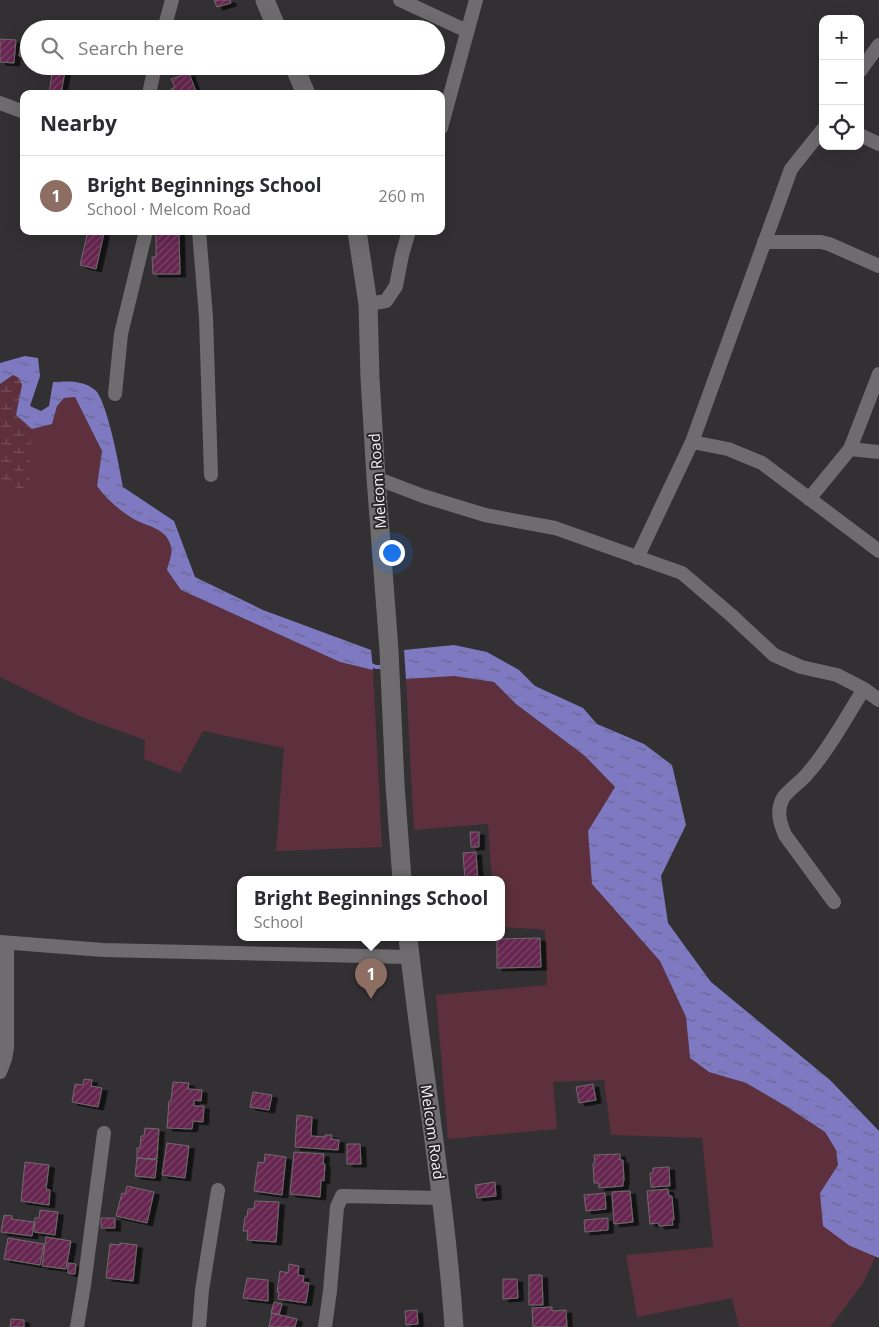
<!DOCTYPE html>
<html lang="en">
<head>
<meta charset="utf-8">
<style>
  :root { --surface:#fff; --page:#f7f7f7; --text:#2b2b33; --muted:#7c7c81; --line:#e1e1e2; --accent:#2563eb }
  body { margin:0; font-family:"Open Sans",sans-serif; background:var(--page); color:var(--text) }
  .controls { position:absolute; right:15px; top:15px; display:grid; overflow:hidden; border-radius:10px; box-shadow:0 5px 20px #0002 }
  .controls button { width:45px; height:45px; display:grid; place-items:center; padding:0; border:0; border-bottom:1px solid var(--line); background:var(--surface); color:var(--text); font:25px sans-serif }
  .you { position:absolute; left:391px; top:552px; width:18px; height:18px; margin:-12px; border:4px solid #fff; border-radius:50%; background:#1a73e8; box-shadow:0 0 0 8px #1a73e833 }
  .badge { display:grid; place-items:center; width:32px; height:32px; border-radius:50%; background:var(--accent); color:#fff; font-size:16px; font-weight:700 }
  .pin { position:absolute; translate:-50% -41px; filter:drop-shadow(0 1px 2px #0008) }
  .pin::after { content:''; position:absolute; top:26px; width:18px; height:15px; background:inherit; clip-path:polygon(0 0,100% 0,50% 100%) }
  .popup { position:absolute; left:237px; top:876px; width:268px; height:65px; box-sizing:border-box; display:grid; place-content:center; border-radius:10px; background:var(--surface); filter:drop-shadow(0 1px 4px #0005); font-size:16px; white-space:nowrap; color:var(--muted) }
  .popup b { font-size:19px; color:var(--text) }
  .popup::after { content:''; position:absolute; left:50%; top:100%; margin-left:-10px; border:10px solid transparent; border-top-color:var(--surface) }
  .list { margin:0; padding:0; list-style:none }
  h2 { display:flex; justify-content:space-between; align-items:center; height:65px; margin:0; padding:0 20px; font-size:21px }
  h2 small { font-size:16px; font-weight:400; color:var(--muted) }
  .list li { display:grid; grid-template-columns:32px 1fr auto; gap:15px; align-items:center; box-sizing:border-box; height:80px; padding:0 20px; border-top:1px solid var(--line) }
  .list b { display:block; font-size:19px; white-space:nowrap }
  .list p { margin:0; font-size:16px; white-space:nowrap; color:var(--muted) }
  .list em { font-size:16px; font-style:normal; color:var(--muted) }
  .icon { flex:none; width:28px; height:28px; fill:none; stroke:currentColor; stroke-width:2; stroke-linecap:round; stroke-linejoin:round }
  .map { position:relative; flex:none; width:879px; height:1327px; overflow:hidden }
  .search { position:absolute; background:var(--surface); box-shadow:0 5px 20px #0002; left:20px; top:20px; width:425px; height:55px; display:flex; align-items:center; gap:12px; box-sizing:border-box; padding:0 18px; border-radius:28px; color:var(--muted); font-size:19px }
  .panel { position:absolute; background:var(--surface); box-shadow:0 5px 20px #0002; left:20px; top:90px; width:425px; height:145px; border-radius:10px }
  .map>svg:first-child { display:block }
  .grass { fill:#5e303d }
  .wetland { fill:url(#wetland-marsh) }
  .water { fill:url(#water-ripples) }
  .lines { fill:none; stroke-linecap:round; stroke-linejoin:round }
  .stream { stroke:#7e79c0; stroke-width:4 }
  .building { fill:url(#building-hatch); stroke:#6f6b6d; filter:url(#shadow) }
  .minor { stroke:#6f6c6f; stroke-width:14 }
  .secondary { stroke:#6f6c6f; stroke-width:19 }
  .labels { text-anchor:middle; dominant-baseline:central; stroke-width:4; stroke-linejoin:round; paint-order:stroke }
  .street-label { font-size:15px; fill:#f4f2f4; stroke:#292629 }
</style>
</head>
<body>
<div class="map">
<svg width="879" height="1327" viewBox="0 0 879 1327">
  <defs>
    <pattern id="wetland-marsh" width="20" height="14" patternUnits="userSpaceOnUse" patternTransform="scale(1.25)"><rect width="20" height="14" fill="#5e303d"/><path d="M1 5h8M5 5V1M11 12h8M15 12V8" fill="none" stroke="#764e5a"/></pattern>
    <pattern id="water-ripples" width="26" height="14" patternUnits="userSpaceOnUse" patternTransform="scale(1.25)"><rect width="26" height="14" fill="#7e79c0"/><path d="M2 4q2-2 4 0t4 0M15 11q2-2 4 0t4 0" fill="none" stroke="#696690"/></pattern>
    <pattern id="building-hatch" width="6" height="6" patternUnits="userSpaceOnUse" patternTransform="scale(1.25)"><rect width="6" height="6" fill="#66264f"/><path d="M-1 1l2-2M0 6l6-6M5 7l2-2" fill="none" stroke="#7c4669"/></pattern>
    <filter id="shadow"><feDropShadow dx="5.5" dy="3" stdDeviation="0" flood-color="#0009"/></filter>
  </defs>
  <rect width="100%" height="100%" fill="#333033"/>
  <!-- grass -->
  <path class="grass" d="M75,397l27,54 -5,35c10,13 21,23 35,32 15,9 35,9 39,29 2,7 -3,17 -4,23l14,20 159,72 33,8 9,177 -106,4 8,-103 -81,-17 -23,42 -36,-14 1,-19 -61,-22 -84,-41v-194l28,7 4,-61 20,-5 5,-18 7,-8z
    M454,676l40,6 22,22 69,52 30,31 -27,44 4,53 68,77 26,56 4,41 19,14 37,11 41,24 38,25 11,18 2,15 -18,28 30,53 26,10 -13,27 -33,44h-91l-7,-29 -95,19 -11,-62 87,-8 -11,-109 -91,-3 -7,-55 -51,2 4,47 -109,10 -12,-144 111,-10 -2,-55 -40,-3 -1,-47h-12l-4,-56 -74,6 -8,-151z"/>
  <!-- wetland -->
  <path class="wetland" d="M13,375l6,3 3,7 -6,30 16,14 -3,62 -29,-8v-99z"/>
  <!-- water -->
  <path class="water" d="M25,356l13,2 2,18 -10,30 11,5 8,-5 4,-24c15,-1 30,-2 42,8 12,10 25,79 28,97l51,34 21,56 68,33 108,40 2,20 -33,-8 -159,-72 -14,-20c1,-6 6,-16 4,-23 -4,-20 -25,-20 -39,-29 -14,-9 -26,-19 -35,-32l5,-35 -27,-54 -11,1 -7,8 -5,18 -20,5 -16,-14 6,-30 -3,-7 -6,-3 -13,9v-21z
    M454,645l33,7 32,18 16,16 48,22 14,16 47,20 28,21 14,60 -25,51 7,47 43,59 119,98 49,51v127l-29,-12 -27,-20 -3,-33 18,-28 -2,-15 -11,-18 -38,-25 -41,-24 -37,-11 -19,-14 -4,-41 -26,-56 -68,-77 -4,-53 27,-44 -30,-31 -69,-52 -22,-22 -40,-6 -48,3 -2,-29z"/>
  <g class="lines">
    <!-- stream -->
    <path class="stream" d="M369,664l7,3h8"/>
  </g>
  <!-- building -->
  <path class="building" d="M214,0h16l1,3 -14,4z
    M252,21l3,8h-14l-1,-2z
    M0,39l16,1 -2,23 -14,-1z
    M21,43l8,1v14l-10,-2z
    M53,66h13l-5,28h-12z
    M189,73l8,21h-25l-1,-5 4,-2 -4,-8z
    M88,231l16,2 -8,36 -16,-4z
    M156,231h23l1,43h-27l-1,-17h4z
    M470,832h9v15h-8z
    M476,852l2,28h-13l-2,-27z
    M540,938l1,29 -44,1v-29z
    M84,1079l8,1 -1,6 11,2 -4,19 -26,-5 3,-18 8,1z
    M173,1082l16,1 -1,6 14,1 -1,11 -7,-1v6h10l-1,16 -10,-1 -1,8 -25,-1 2,-27h2z
    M593,1084l3,16 -17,3 -3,-16z
    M253,1092l19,3 -3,15 -19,-3z
    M297,1115l15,2 -1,19 14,1v-2h7l-1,4 8,1 -1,10 -43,-3z
    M145,1128l14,1 -2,30 -20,-1v-10h3l1,-12h3z
    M167,1143l22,3 -4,32 -23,-3z
    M347,1144h13l1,20h-14z
    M294,1152l30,2 -1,10h2l-1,17 -3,-1 -1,17 -30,-3z
    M265,1154l21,3 -4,38 -28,-4 4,-29 6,1z
    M620,1154v6h3l1,21h-1v5l-24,2v-5h-5l-1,-20h2l-1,-8z
    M137,1158l20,2 -2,18 -20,-2z
    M25,1162l24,3 -3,24 4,1 -1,15 -28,-4z
    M669,1167l1,19 -19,1 -1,-14h3v-5z
    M495,1182l1,14 -19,2 -2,-13z
    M127,1186l27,6 -7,31 -31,-7 6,-23 3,1z
    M668,1189l1,7h3l2,24h-2l1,5 -14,1 -1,-3 -8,1 -3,-33z
    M630,1191l3,31 -19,2 -2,-32z
    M605,1193l1,16 -20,2 -2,-16z
    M255,1201l24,1 -3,40 -29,-2 1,-9h-5l2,-14h2l1,-8h6z
    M40,1210l18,2 -3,23 -21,-3 1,-14h4z
    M4,1215l8,1v3l22,3 -2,14 -31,-4z
    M101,1218h14v10h-14z
    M608,1218v12l-23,2 -1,-12z
    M46,1237l25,4 -5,28 -24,-3z
    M8,1238l36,6 -4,21 -36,-6z
    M120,1243l17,2 -4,36 -27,-3 4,-34 10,1z
    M68,1263l8,1 -1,10 -7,-1z
    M289,1264l10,2 -1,9 6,1 -1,6 6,1 -3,20 -28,-4 1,-7h-2l3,-21 8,2z
    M529,1275h13l1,30h-14z
    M247,1278l21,2v21l-25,-3z
    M503,1279h14l1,19 -15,1z
    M274,1302l8,2 -3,11 -8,-2z
    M552,1307v4l14,-1 1,17h-34l-1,-19z
    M417,1310l1,14 -12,1 -1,-14z
    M272,1313l25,6 -2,8h-26z
    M11,1319l13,1v7h-14z"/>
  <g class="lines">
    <!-- minor -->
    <path class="minor" d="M400,0l67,31
      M164,29l8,-29
      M860,71l19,-26
      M149,94l6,-28
      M0,103l24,9
      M441,128l35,-128
      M860,135l19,9
      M199,231l7,86 5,158
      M764,242h57l8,2 50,22
      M368,304l18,-3 10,-15 6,-31 7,-24
      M115,394l6,-60 25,-103
      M692,442l36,7 34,14 117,88
      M850,449l29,3
      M376,478l47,18 62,19 70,13 127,45 49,42 43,40 27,12 36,8 27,14 15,11
      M809,499l41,-50 29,-75
      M637,558l55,-116 99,-273 32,-40
      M834,902l-49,-67c-5,-12 -9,-24 -2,-37 6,-9 18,-16 25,-25 22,-25 38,-56 56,-84
      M0,942l103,8 307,7
      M0,1072l5,-13 2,-11v-104
      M77,1327l7,-42 20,-152
      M199,1327l3,-37 16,-100
      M325,1327l5,-36 7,-84 5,-11 100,2"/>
    <!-- secondary -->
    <path class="secondary" d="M265,0l12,29
      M294,66l12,28
      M357,231l11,73 2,74 6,100 13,172 6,135 7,95
      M408,938c14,130 37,258 46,389"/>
  </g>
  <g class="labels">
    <!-- street labels -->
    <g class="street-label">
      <text transform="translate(377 481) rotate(-94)">Melcom Road</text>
      <text transform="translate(433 1132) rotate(82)">Melcom Road</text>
    </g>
  </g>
</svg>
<div class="controls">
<button>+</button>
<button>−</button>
<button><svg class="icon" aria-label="locate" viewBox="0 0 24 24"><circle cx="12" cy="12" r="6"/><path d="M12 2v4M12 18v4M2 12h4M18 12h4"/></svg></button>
</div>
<div class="you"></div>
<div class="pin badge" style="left:371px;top:999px;background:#8d6e63">1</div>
<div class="popup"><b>Bright Beginnings School</b>School</div>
<div class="search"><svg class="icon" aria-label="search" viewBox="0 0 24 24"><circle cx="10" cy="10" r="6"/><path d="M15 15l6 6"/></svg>Search here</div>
<section class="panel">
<h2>Nearby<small></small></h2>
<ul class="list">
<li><span class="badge" style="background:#8d6e63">1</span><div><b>Bright Beginnings School</b><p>School · Melcom Road</p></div><em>260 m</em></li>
</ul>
</section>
</div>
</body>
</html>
